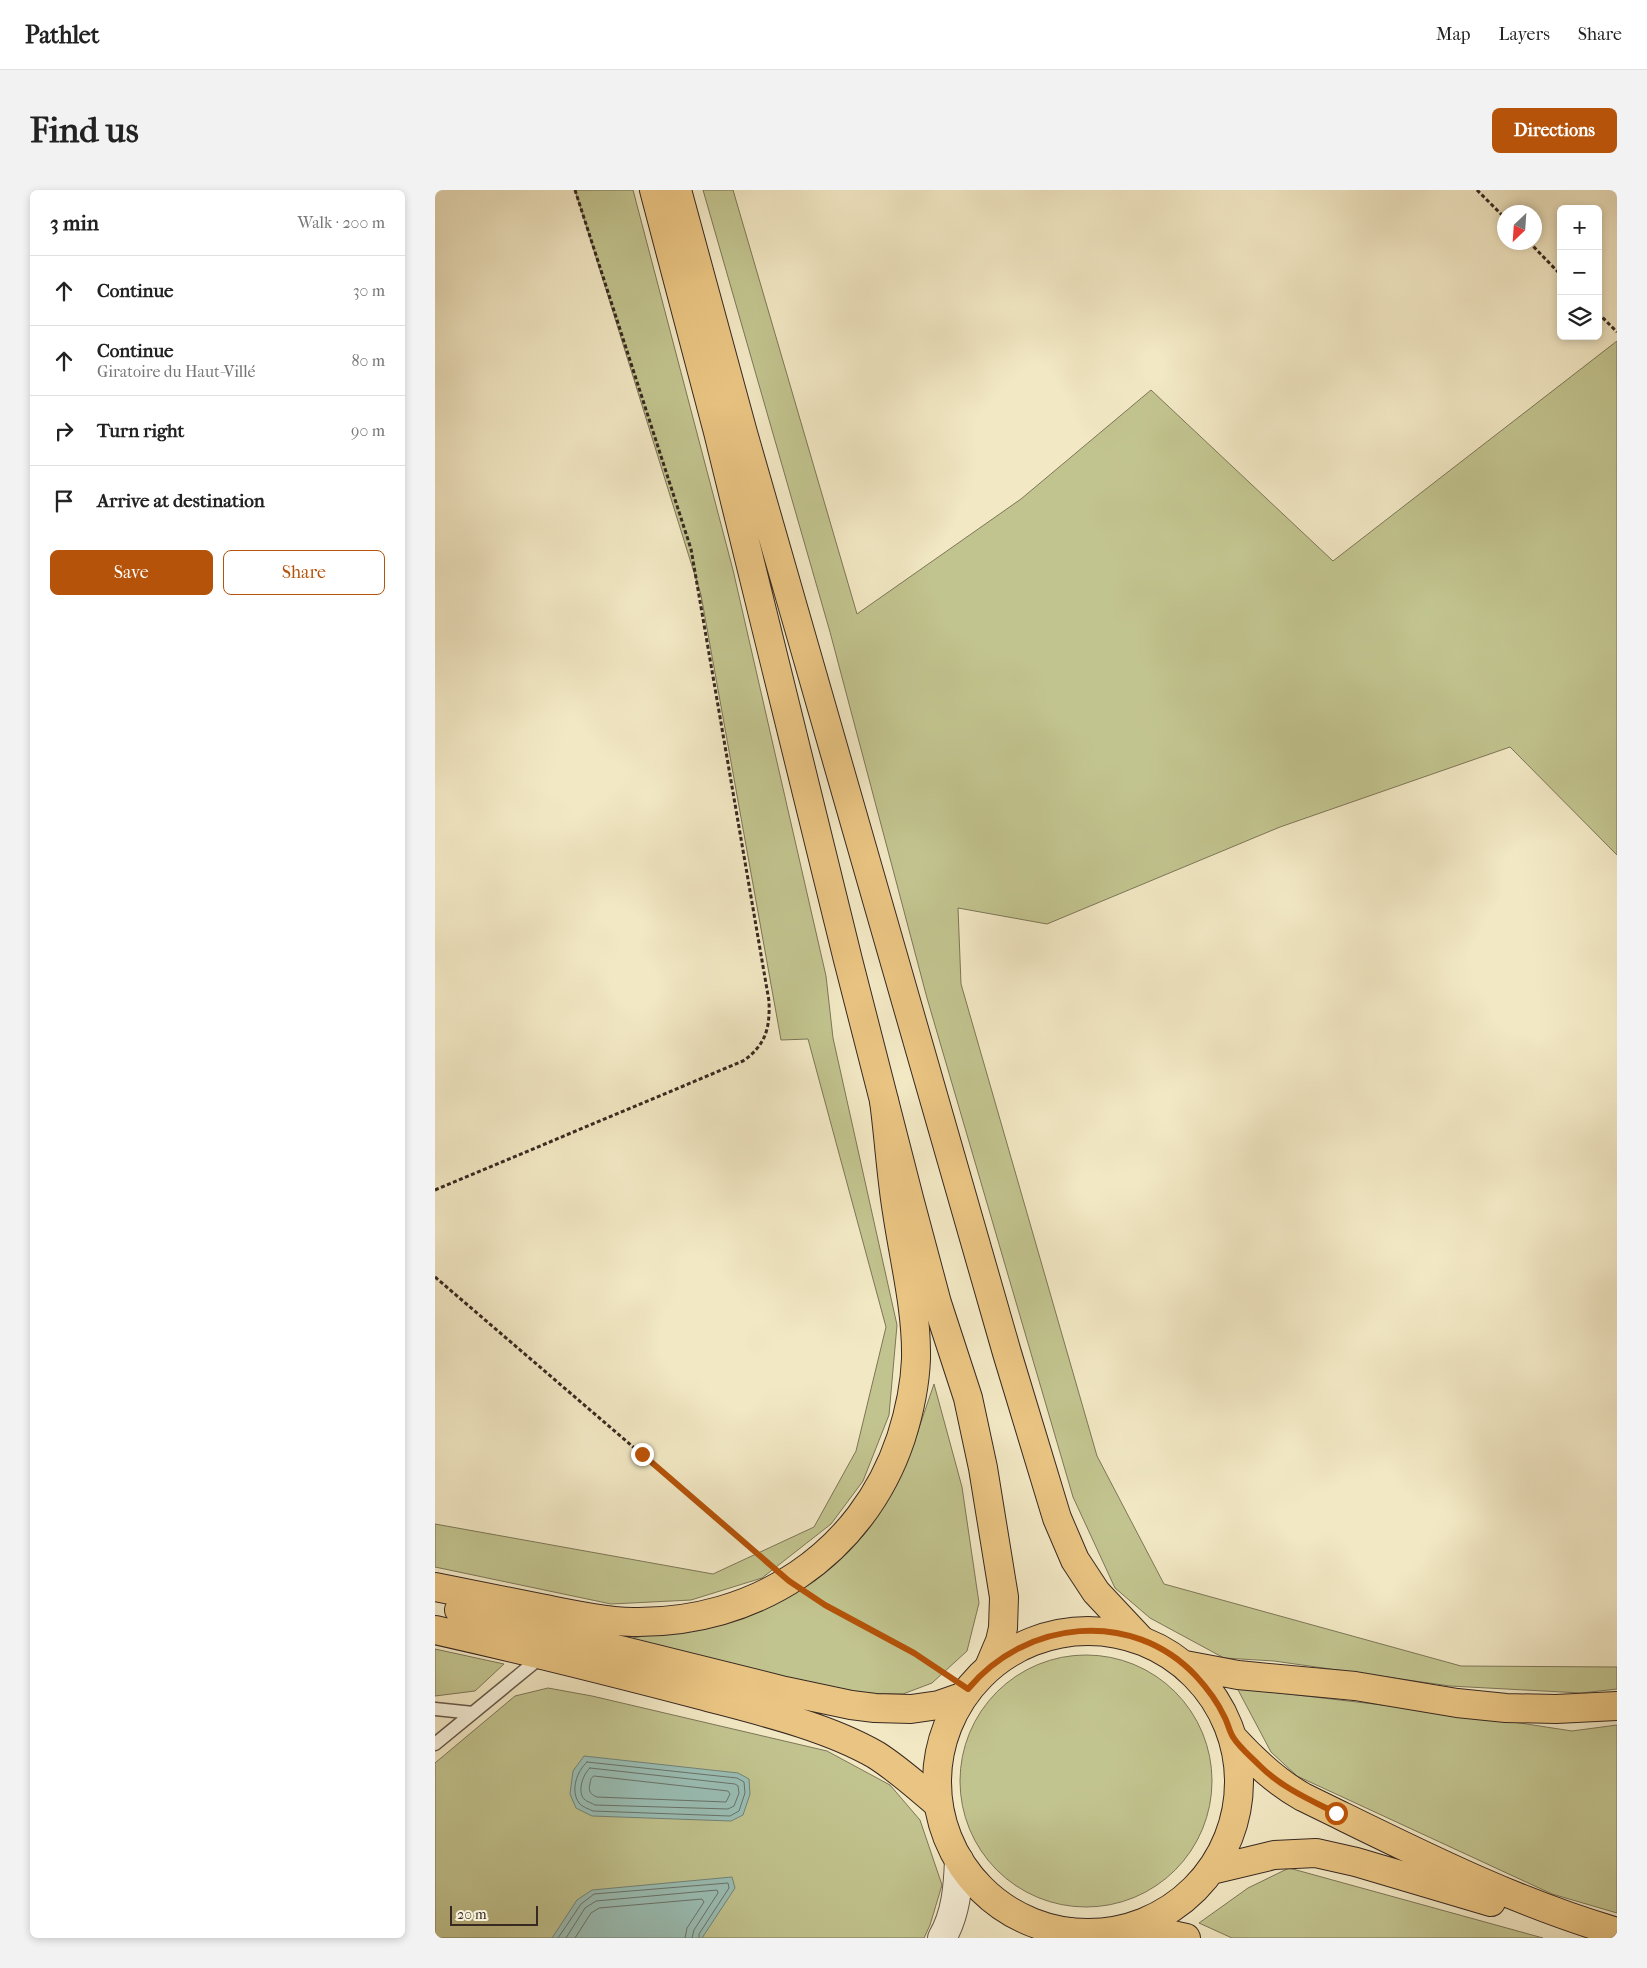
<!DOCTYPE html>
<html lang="en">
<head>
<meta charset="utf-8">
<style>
  :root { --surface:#fff; --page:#f2f2f2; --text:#222; --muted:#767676; --line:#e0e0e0; --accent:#b45309 }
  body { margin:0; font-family:"IM FELL French Canon",serif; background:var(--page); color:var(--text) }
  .controls { position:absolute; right:15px; top:15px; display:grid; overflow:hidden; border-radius:8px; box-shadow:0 2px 8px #0003 }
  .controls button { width:45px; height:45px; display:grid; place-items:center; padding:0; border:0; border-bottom:1px solid var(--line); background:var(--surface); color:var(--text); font:25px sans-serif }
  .compass { position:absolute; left:1062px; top:15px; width:45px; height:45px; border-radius:50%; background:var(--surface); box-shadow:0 2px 8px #0003; rotate:205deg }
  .scale { position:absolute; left:15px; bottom:12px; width:88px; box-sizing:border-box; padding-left:5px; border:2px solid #382921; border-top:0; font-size:14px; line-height:18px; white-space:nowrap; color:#382921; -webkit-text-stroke:4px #f7f0d9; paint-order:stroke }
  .stop { position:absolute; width:15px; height:15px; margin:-11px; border:4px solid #b45309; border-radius:50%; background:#fff }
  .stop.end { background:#b45309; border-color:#fff; box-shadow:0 1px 5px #0008 }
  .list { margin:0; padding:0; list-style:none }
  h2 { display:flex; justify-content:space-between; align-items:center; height:65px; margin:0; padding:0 20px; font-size:21px }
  h2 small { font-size:16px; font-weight:400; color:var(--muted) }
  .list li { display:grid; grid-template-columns:32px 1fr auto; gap:15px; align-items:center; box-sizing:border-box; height:70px; padding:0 20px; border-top:1px solid var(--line) }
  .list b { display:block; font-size:19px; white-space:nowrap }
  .list p { margin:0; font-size:16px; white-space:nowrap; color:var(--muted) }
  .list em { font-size:16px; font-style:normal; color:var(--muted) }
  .actions { display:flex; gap:10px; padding:15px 20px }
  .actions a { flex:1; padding:11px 0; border:1px solid var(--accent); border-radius:8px; text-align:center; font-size:18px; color:var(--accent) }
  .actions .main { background:var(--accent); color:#fff }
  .icon { flex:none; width:28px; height:28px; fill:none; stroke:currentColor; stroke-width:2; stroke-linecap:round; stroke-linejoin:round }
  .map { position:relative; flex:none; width:1182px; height:1748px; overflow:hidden; border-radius:8px }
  header { display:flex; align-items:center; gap:30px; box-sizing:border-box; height:70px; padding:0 25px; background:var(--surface); border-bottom:1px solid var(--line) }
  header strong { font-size:24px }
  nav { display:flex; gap:28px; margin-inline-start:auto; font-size:18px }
  .intro { display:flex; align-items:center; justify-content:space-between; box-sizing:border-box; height:120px; padding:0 30px }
  h1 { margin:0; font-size:35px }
  .button { padding:12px 22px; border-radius:8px; background:var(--accent); color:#fff; font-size:18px; font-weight:700 }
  main { display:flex; gap:30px; padding:0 30px }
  aside { flex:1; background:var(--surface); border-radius:8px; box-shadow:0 2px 8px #0003 }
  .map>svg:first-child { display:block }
  .green { fill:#c2c48f; stroke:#7d7658 }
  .water { fill:#9bc0b7; stroke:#73847b }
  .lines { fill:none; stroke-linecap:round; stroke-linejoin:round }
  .shore { stroke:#6a746c; stroke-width:1 }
  .service-casing { stroke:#66594a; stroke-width:15 }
  .tertiary-casing { stroke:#66594a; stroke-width:30 }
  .primary-casing { stroke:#382921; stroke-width:30 }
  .trunk-casing { stroke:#382921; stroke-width:30 }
  .motorway-casing { stroke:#382921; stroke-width:30 }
  .path { stroke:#382921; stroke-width:3; stroke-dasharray:4 2.5; stroke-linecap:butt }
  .service { stroke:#f7f0d9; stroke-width:12 }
  .tertiary { stroke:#f7f0d9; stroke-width:28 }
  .primary { stroke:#e9c482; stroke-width:28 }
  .trunk { stroke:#e9c482; stroke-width:28 }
  .motorway { stroke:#e9c482; stroke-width:28 }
  .route { stroke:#b45309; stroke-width:6 }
</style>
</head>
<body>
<header>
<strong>Pathlet</strong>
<nav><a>Map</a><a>Layers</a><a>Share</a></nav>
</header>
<div class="intro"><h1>Find us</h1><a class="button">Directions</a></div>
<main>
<aside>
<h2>3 min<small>Walk · 200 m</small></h2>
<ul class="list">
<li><svg class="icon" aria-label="ahead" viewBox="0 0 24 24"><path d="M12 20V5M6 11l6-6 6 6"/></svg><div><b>Continue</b></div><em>30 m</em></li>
<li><svg class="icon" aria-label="ahead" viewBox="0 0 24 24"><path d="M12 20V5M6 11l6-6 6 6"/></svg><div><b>Continue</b><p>Giratoire du Haut-Villé</p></div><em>80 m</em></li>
<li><svg class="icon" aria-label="right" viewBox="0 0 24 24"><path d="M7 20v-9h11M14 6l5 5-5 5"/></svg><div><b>Turn right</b></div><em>90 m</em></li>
<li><svg class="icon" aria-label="arrive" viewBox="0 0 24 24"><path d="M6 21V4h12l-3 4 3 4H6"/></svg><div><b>Arrive at destination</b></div></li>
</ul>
<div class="actions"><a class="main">Save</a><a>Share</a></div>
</aside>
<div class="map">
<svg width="1182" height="1748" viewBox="0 0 1182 1748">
  <rect width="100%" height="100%" fill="#f2e8c4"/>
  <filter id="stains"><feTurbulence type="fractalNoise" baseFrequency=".004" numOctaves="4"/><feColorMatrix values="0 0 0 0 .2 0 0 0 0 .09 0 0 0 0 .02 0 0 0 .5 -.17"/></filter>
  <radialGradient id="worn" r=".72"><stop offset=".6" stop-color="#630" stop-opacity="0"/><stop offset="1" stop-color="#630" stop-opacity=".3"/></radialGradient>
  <!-- green -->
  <path class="green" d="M140,0h58l100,380 93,406 7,62 64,287 -8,90 -26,66 -32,43 -69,54 -71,22 -80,4 -176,-37v-43l278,50 101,-47 42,-76 30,-124 -78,-288 -27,1 -80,-445z
    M268,0h30l124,424 164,-115 130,-109 182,171 284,-220v514l-107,-108 -230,80 -233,97 -89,-16 3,76 136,472 67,128 297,82 156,1v22l-36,4 -131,-7 -176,-25 -50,-3 -74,-40 -35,-30 -42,-91 -146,-499 -97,-366z
    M499,1194l28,103 17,116 -12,48 -35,32 -29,11 -53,-1 -229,-53 80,-14 51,-13 146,-133 20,-49z
    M0,1459l69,15 -29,27 -40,5z
    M525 1591a126 126 0 1 1 252 0a126 126 0 1 1-252 0Z
    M113,1498l44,8 235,55 63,34 30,35 22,65 -12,40 -6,13h-489v-175l80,-67z
    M802,1498l231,27 104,16 45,-6v188l-65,-19 -255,-118 -26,-24z
    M854,1678l254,70h-311l-33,-15 49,-35z"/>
  <!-- water -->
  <path class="water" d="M149,1566l154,17 11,6 1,15 -7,21 -12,6 -139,-5 -16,-8 -6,-14 3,-23z
    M297,1687l3,11 -33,50h-150l25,-38 15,-10z"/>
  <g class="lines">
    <!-- shore -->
    <path class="shore" d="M152,1572l150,16 7,4 1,11 -6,18 -9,5 -137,-5c-4,-2 -11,-4 -14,-8 -9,-13 -2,-32 8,-41z
      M155,1578l145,16 3,2 1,7 -5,13 -6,3 -133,-4c-3,-2 -8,-3 -11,-6 -7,-8 -1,-25 6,-31z
      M159,1586l134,15 2,3 -4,8 -129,-5c-10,-4 -8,-9 -6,-18z
      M123,1748l23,-34 13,-10 134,-11 1,5 -30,46v4
      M131,1748l19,-30 11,-7 121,-11 1,3 -24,37 -2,8
      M140,1748l16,-25 8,-5 103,-9 2,3 -17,26 -2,10"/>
    <defs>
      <path id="service" d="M0,1519l38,4
        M0,1554l106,-87"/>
      <path id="tertiary" d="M507,1748c14,-24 16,-51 17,-78
        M621,1748l14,-6"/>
      <path id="primary" d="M502 1592a151 151 0 1 1 302 0a151 151 0 1 1-302 0Z
        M750,1475l53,10 117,11 102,17 49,5 50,1 61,-3
        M798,1548c21,23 42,43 70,59 103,50 204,103 314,135
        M777,1680l62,-15 42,-2 40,9 135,40
        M695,1738l24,3 32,7"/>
      <path id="trunk" d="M219,0l64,242 130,528 62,242 27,101 31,95 15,70 21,129 -1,31 -3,13 -11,26
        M242,0l66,243 264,920 50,165 18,42 21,32 45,48"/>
      <path id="motorway" d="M0,1397c35,7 70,14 105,21 31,6 62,13 93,14 122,2 229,-67 268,-184 8,-25 14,-53 15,-79 1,-49 -12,-99 -19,-147 -6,-36 -8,-74 -13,-111
        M24,1420l326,81 66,14 24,3 36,1 28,-4 23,-8
        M0,1440c89,20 177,42 265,65 56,15 126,31 176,60 22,14 42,32 62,49"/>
    </defs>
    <!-- service casing -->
    <use href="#service" class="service-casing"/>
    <!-- tertiary casing -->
    <use href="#tertiary" class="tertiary-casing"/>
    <!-- primary casing -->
    <use href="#primary" class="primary-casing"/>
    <!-- trunk casing -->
    <use href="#trunk" class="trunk-casing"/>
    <!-- motorway casing -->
    <use href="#motorway" class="motorway-casing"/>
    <!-- path -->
    <path class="path" d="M1042,0l28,28
      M1094,52l32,33
      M1163,123l19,19
      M0,1000l308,-129c23,-16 27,-33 26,-60l-78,-452 -116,-359
      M0,1087l330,283
      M380,1409l81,44 48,30"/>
    <!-- service -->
    <use href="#service" class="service"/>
    <!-- tertiary -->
    <use href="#tertiary" class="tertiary"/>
    <!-- primary -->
    <use href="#primary" class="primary"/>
    <!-- trunk -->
    <use href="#trunk" class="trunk"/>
    <!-- motorway -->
    <use href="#motorway" class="motorway"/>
  </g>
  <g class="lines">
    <!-- route -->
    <path class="route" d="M207,1264l147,127 36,24 89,48 54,36c57,-69 164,-81 228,-13 11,12 21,25 28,40 4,7 5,15 9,21 6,10 18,20 26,28 22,22 49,34 77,48"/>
  </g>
  <rect width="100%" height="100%" filter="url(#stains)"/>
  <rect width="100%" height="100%" fill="url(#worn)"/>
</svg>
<div class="controls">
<button>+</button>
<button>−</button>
<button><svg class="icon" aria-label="layers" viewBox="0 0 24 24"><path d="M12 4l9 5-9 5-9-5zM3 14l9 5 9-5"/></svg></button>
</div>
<svg class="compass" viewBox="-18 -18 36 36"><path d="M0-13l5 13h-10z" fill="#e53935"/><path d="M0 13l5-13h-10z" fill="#767676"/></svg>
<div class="scale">20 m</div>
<div class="stop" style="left:901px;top:1623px"></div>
<div class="stop end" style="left:207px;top:1264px"></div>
</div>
</main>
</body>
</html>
